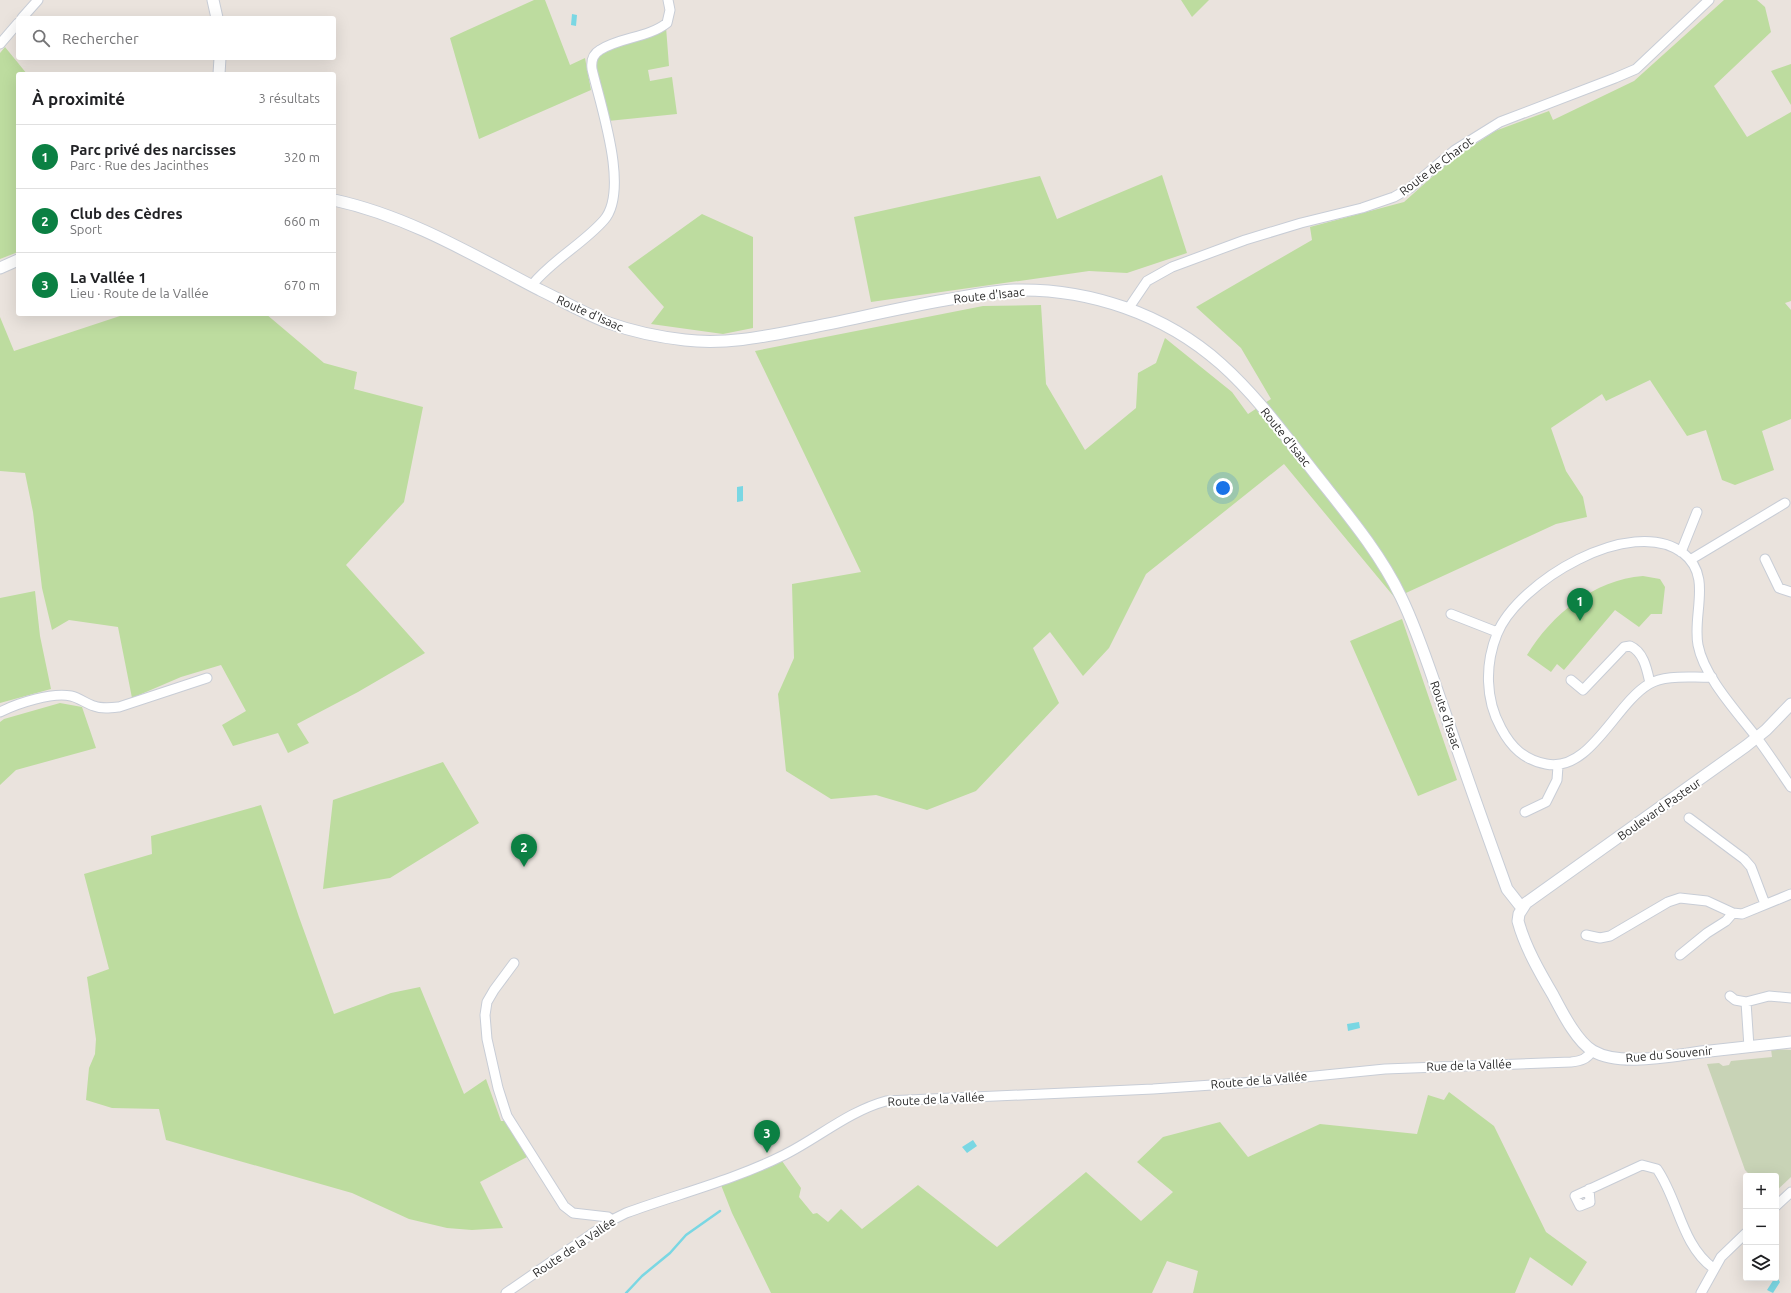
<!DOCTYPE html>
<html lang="fr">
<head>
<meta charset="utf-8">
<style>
  :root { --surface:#fff; --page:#f6f6f6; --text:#202124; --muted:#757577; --line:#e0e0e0; --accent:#0b8043 }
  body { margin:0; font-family:Ubuntu,sans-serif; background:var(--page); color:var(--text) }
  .controls { position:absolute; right:12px; bottom:12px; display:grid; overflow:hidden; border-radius:4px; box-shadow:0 4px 16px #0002 }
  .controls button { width:36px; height:36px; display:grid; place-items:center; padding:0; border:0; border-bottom:1px solid var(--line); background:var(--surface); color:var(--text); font:20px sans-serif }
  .you { position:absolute; left:1223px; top:488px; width:14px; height:14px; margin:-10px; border:3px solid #fff; border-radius:50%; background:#1a73e8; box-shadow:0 0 0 6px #1a73e833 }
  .badge { display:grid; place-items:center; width:26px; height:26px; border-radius:50%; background:var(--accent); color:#fff; font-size:13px; font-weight:700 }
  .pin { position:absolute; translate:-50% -33px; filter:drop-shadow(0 1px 2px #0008) }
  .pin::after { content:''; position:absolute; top:21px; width:14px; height:12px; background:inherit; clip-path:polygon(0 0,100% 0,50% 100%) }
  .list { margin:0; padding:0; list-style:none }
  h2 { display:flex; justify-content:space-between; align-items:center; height:52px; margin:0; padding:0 16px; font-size:17px }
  h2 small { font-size:13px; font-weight:400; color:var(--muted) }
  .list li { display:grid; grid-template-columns:26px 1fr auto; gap:12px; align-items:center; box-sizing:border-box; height:64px; padding:0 16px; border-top:1px solid var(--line) }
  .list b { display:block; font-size:15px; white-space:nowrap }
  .list p { margin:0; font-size:13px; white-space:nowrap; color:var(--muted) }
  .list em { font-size:13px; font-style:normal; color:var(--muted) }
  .icon { flex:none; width:22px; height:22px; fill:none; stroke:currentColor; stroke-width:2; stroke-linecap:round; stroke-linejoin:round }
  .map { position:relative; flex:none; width:1791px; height:1293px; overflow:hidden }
  .search { position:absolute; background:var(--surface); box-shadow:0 4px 16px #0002; left:16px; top:16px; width:320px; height:44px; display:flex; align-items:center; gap:10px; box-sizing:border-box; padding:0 14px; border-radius:4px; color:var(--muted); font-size:15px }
  .panel { position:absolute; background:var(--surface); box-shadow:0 4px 16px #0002; left:16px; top:72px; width:320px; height:244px; border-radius:4px }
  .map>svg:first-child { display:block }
  .green { fill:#bddc9f }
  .cemetery { fill:#c8d3b6 }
  .water { fill:#7ad7e3 }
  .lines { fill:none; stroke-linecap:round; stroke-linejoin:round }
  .stream { stroke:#7ad7e3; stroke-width:2.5 }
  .minor-casing { stroke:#c8cdd6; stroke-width:11 }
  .tertiary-casing { stroke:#c8cdd6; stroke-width:13 }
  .minor { stroke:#fff; stroke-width:9 }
  .tertiary { stroke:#fff; stroke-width:11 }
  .labels { text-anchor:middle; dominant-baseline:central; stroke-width:4; stroke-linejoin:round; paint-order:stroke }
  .street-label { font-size:12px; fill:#2a2a2a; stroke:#fff }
</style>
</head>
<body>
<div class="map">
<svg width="1791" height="1293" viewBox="0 0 1791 1293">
  <rect width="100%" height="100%" fill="#eae3dd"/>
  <!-- green -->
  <path class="green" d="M534,0h11l25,65 15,-7 6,32 -112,49 -29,-101z
    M1181,0h28l-17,17z
    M1724,0h33l8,7 6,25 -57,54 33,51 44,-25v189l-6,2 6,7v109l-29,12 12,39 -39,15 -13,-5 -16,-50 -19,6 -37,-56 -44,21 -4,-7 -51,34 15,43 17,26 4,20 -31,7 -161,74 -111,-134 -138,110 -37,74 -26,28 -33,-44 -17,16 26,55 -83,88 -49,19 -51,-15 -45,4 -45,-28 -8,-77 16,-36 -2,-74 69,-12 -106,-221 228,-45 58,-1 5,79 39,66 51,-42 2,-35 18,-10 9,-25 67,54 16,22 23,-15 -30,-51 -45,-41 116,-67 -2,-13 94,-25 47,-42 44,-29 54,-20 4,9 81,-39z
    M666,27l3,39 -21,4 2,11 22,-4 5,37 -69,7 -13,-59 5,-8z
    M5,47l22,27h-9v178l-18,7v-206z
    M1791,64v41l-20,-34z
    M1162,175l25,78 -60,20 -38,-2 -218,31 -17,-85 186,-41 17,43z
    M702,214l51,23v91l-30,6 -72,-10 13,-17 -36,-40z
    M126,314h140l58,49 33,9 -3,17 69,18 -19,95 -58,63 79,88 -67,39 -61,32 12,19 -21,10 -10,-20 -45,13 -11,-21 24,-14 -25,-46 -40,12 -49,21 -14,-71 -49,-7 -17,10 -10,-42 -9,-76 -8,-39 -25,-2v-154l14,34z
    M1643,576l17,3 5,8 -3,27h-11l-12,13 -24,-17 -51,60 -7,-6 -6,8 -24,-17c25,-41 67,-75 116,-79z
    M35,591l5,45 11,53 -51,14v-105z
    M1402,619l55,161 -39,16 -68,-155z
    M60,703l22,4 14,41 -80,22 -16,15v-63l4,-3z
    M443,762l36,61 -89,55 -67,11 10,-89z
    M261,805l38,112 35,97 57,-21 29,-6 44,107 22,-15 15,42h4l22,36 -47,25 23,46 -31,2 -25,-2 -38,-9 -57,-26 -186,-53 -7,-31 -47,-1 -26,-8 3,-32 6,-14 1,-15 -9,-62 22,-8 -25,-95 68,-20 -1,-18z
    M1449,1092l45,34 52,106 41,30 -15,24 -42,-29 -15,36h-322l5,-22 -31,-10 -15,32h-381l-39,-80 -11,-28 61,-24 19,27 -2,9 14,17 4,-1 11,9 13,-13 21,20 56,-44 79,62 89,-75 55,49 32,-29 -36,-30 26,-25 57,-15 28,35 72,-33 97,10 11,-39 16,5z"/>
  <!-- cemetery -->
  <path class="cemetery" d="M1771,1049l20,1v127l-15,14v-15h-25l-6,-6 -38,-106 12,-1 4,3 6,-1 2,-4 41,-4z"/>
  <!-- water -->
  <path class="water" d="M572,14l5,1 -1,11 -5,-1z
    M743,486v15l-6,1v-15z
    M1359,1022l1,6 -12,3 -1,-7z
    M973,1140l4,6 -10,7 -5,-6z
    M1774,1279h4l2,3 -7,11 -6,-3z"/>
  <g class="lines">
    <!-- stream -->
    <path class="stream" d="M626,1293l16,-17 28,-23 16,-18 34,-24"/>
    <defs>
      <path id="minor" d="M22,18l16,-18
        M0,44l18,-21
        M532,285c20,-25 51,-41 72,-65 26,-30 -4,-116 -12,-151 -1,-8 1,-15 8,-19 20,-13 48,-12 67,-27l3,-13 -2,-10
        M1128,309l19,-28 25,-14 73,-27 56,-17 61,-15 32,-11 16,-9 45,-38 45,-28 115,-44 21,-9 73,-69
        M1681,552l16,-40
        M1765,559l14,29 12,4
        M1690,560l95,-57
        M1451,614l46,18
        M1712,677c-20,1 -46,-3 -63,7 -34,20 -59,89 -103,80 -22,-4 -35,-17 -45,-36 -16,-29 -16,-64 -4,-94 21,-52 134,-120 186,-81 30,23 9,61 15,92 6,32 40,68 59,93 12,16 23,33 34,49
        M1571,680l12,10 41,-43 6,-1c14,6 17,24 20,37
        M0,712c18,-9 52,-20 71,-16 9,2 15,8 23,10 8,3 16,2 25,1l88,-29
        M1525,812l21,-10 11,-22 1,-14
        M1689,818l55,41 7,8 14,37
        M1586,935l14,3 10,-2 58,-34 12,-4 27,3 26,12 9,1 49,-20
        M1680,955l27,-22 19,-12 7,-8
        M514,963l-20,27 -7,12 -2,13 2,24 11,49 9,28 57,90 9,7 35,4 4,3
        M1730,996l5,4 11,2 3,45
        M1746,1002l23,-6 22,2
        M1589,1189l1,13 -10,4 -5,-10 67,-31 15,4c22,32 24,75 56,99
        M1776,1206l15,-14
        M506,1293l106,-73 14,-7c52,-19 108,-33 158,-58 34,-17 65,-44 102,-54l267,-12 103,-7 129,-13 186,-7c10,-1 16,-3 21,-11
        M1701,1293l20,-36 25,-24"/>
      <path id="tertiary" d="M213,0l4,18
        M219,74l1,-16
        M334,200c74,16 139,55 206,90 23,11 45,24 69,33 25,9 50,14 76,17 42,5 82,-4 123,-12 46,-9 91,-20 137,-28 23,-4 46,-9 69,-10 75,-2 151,24 207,74 37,33 66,74 96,112 30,38 63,77 84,121 18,37 30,77 44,116 20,59 41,118 62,176l15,19
        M0,268l18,-8
        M1791,704l-25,26 -20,16 -220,157 -7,11 -1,7c7,26 22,52 35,74 9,17 24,47 40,56 29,17 85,3 117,0 27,-3 54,-6 81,-9"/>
    </defs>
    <!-- minor casing -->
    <use href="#minor" class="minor-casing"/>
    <!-- tertiary casing -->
    <use href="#tertiary" class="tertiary-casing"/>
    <!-- minor -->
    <use href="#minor" class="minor"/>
    <!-- tertiary -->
    <use href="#tertiary" class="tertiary"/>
  </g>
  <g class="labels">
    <!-- street labels -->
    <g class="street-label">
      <text transform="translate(1436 166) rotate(-37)">Route de Charot</text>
      <text transform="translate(989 295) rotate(-6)">Route d'Isaac</text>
      <text transform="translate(590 313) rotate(24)">Route d'Isaac</text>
      <text transform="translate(1286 437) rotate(51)">Route d'Isaac</text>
      <text transform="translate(1446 715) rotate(71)">Route d'Isaac</text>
      <text transform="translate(1659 809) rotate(-35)">Boulevard Pasteur</text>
      <text transform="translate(1669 1054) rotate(-5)">Rue du Souvenir</text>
      <text transform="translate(1469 1065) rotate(-2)">Rue de la Vallée</text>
      <text transform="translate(1259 1080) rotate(-5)">Route de la Vallée</text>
      <text transform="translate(936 1099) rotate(-3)">Route de la Vallée</text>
      <text transform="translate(574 1247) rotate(-34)">Route de la Vallée</text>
    </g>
  </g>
</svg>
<div class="controls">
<button>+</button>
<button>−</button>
<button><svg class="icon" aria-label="layers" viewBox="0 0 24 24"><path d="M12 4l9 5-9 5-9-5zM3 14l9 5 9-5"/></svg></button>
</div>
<div class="you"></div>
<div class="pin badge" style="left:1580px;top:621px">1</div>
<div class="pin badge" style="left:524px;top:867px">2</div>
<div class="pin badge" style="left:767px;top:1153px">3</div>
<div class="search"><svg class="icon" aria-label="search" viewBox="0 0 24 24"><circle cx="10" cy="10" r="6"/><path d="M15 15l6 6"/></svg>Rechercher</div>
<section class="panel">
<h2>À proximité<small>3 résultats</small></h2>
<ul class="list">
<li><span class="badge">1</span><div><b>Parc privé des narcisses</b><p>Parc · Rue des Jacinthes</p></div><em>320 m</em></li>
<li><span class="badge">2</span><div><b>Club des Cèdres</b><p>Sport</p></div><em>660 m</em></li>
<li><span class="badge">3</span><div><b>La Vallée 1</b><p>Lieu · Route de la Vallée</p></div><em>670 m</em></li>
</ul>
</section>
</div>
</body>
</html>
